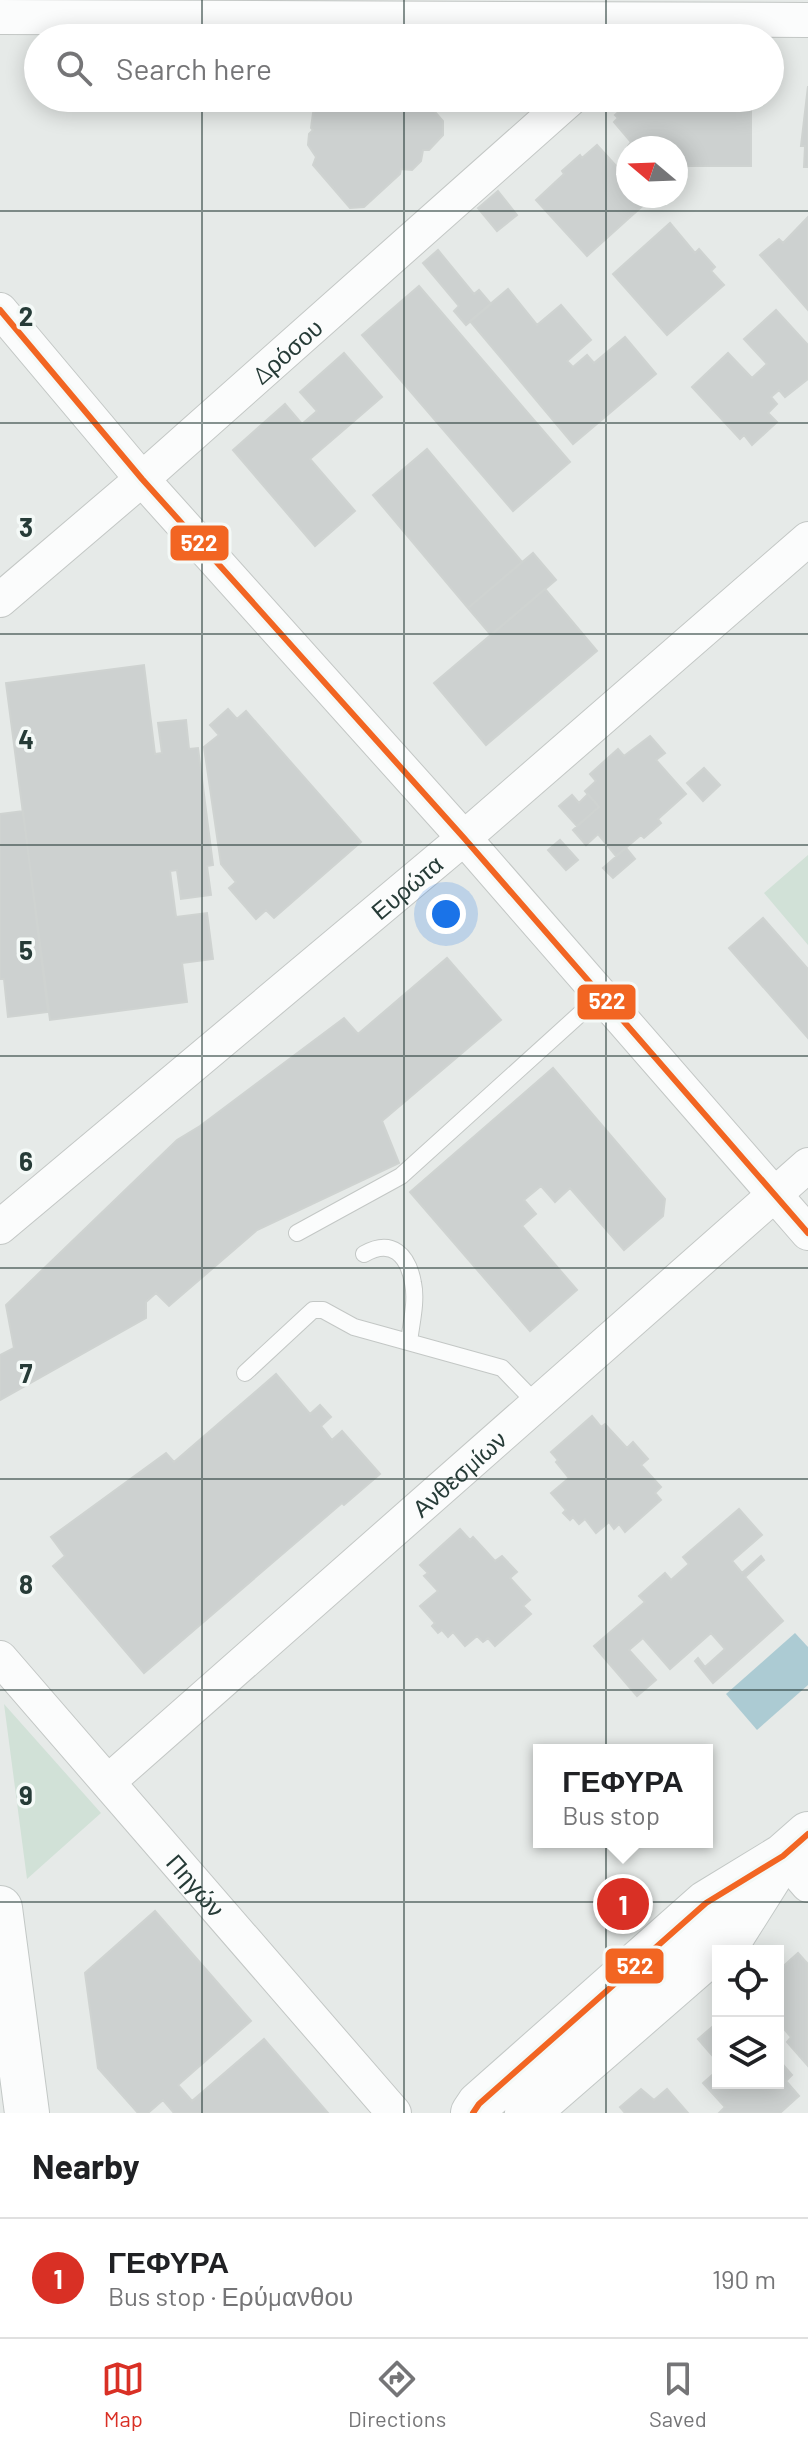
<!DOCTYPE html>
<html lang="en">
<head>
<meta charset="utf-8">
<style>
  :root { --surface:#fff; --page:#f2f2f2; --text:#202124; --muted:#757577; --line:#e0e0e0; --accent:#d93025 }
  body { margin:0; font-family:Barlow,sans-serif; background:var(--page); color:var(--text) }
  .controls { position:absolute; right:24px; bottom:24px; display:grid; overflow:hidden; border-radius:0px; box-shadow:0 4px 20px #0003 }
  .controls button { width:72px; height:72px; display:grid; place-items:center; padding:0; border:0; border-bottom:2px solid var(--line); background:var(--surface); color:var(--text); font:40px sans-serif }
  .compass { position:absolute; left:616px; top:136px; width:72px; height:72px; border-radius:50%; background:var(--surface); box-shadow:0 4px 20px #0003; rotate:289deg }
  .you { position:absolute; left:446px; top:914px; width:28px; height:28px; margin:-20px; border:6px solid #fff; border-radius:50%; background:#1a73e8; box-shadow:0 0 0 12px #1a73e833 }
  .badge { display:grid; place-items:center; width:52px; height:52px; border-radius:50%; background:var(--accent); color:#fff; font-size:26px; font-weight:700 }
  .pin { position:absolute; translate:-50% -50%; border:4px solid #fff; box-shadow:0 2px 8px #0006 }
  .popup { position:absolute; left:533px; top:1744px; width:180px; height:104px; box-sizing:border-box; display:grid; place-content:center; border-radius:0px; background:var(--surface); filter:drop-shadow(0 2px 6px #0005); font-size:26px; white-space:nowrap; color:var(--muted) }
  .popup b { font-size:30px; color:var(--text) }
  .popup::after { content:''; position:absolute; left:50%; top:100%; margin-left:-16px; border:16px solid transparent; border-top-color:var(--surface) }
  .list { margin:0; padding:0; list-style:none }
  h2 { display:flex; justify-content:space-between; align-items:center; height:104px; margin:0; padding:0 32px; font-size:34px }
  h2 small { font-size:26px; font-weight:400; color:var(--muted) }
  .list li { display:grid; grid-template-columns:52px 1fr auto; gap:24px; align-items:center; box-sizing:border-box; height:120px; padding:0 32px; border-top:2px solid var(--line) }
  .list b { display:block; font-size:30px; white-space:nowrap }
  .list p { margin:0; font-size:26px; white-space:nowrap; color:var(--muted) }
  .list em { font-size:26px; font-style:normal; color:var(--muted) }
  .icon { flex:none; width:44px; height:44px; fill:none; stroke:currentColor; stroke-width:2; stroke-linecap:round; stroke-linejoin:round }
  .map { position:relative; flex:none; width:808px; height:2113px; overflow:hidden }
  .search { position:absolute; background:var(--surface); box-shadow:0 4px 20px #0003; left:24px; right:24px; top:24px; height:88px; display:flex; align-items:center; gap:20px; box-sizing:border-box; padding:0 28px; border-radius:44px; color:var(--muted); font-size:30px }
  .sheet { height:224px; background:var(--surface) }
  nav { display:flex; justify-content:space-around; align-items:center; box-sizing:border-box; height:112px; border-top:2px solid var(--line); background:var(--surface); font-size:22px; color:var(--muted) }
  nav a { display:grid; justify-items:center; gap:4px }
  nav .on { color:var(--accent) }
  .map>svg:first-child { display:block }
  .green { fill:#d1e1d7 }
  .water { fill:#accbd3 }
  .building { fill:#cdd1d0; stroke:#cfd3d1; stroke-width:2 }
  .lines { fill:none; stroke-linecap:round; stroke-linejoin:round }
  .lane-casing { stroke:#c3c7c5; stroke-width:18 }
  .street-casing { stroke:#c3c7c5; stroke-width:36 }
  .secondary-casing { stroke:#c3c8c6; stroke-width:46 }
  .lane { stroke:#fbfcfc; stroke-width:16 }
  .street { stroke:#fbfcfc; stroke-width:34 }
  .secondary { stroke:#fbfcfc; stroke-width:44 }
  .bus-1-casing { stroke:#f4f9f7; stroke-width:12 }
  .bus-1 { stroke:#f26522; stroke-width:6 }
  .grid { fill:none; stroke:#263b37; stroke-width:2; stroke-opacity:0.55 }
  .labels { text-anchor:middle; dominant-baseline:central; stroke-width:7; stroke-linejoin:round; paint-order:stroke }
  .street-label { font-size:24px; fill:#263b37; stroke:#f4f9f7 }
  .grid-label { font-size:26px; text-anchor:middle; font-weight:bold; fill:#263b37; stroke:#f4f9f7; stroke-width:7; stroke-linejoin:round; paint-order:stroke }
  .line-badge { stroke:#f4f9f7; stroke-width:3 }
  .badge-label { font-size:22px; text-anchor:middle; font-weight:bold; fill:#fff }
</style>
</head>
<body>
<div class="map">
<svg width="808" height="2113" viewBox="0 0 808 2113">
  <rect width="100%" height="100%" fill="#e6eae8"/>
  <!-- green -->
  <path class="green" d="M808,855v90l-44,-52z
    M4,1704l97,109 -74,66z"/>
  <!-- water -->
  <path class="water" d="M795,1633l13,14v38l-51,45 -31,-36z"/>
  <!-- building -->
  <path class="building" d="M808,86v81h-4l1,-21h-4z
    M328,98h95l20,23v14l-14,15h-6l-2,11 -9,9 -11,-1 -1,5 -36,33 -14,1 -37,-43 3,-8 -8,-12 1,-11 4,-4 -2,-2 2,-15z
    M634,98h117v68h-75v-18h-47l-1,-2 3,-4 -17,-20 4,-4 -3,-3z
    M597,145l31,34v17h15l5,5 -61,55 -51,-56 28,-26 -2,-3 18,-16 2,3z
    M498,191l19,24 -20,16 -19,-23z
    M808,217v93l-48,-55 19,-16 4,4z
    M670,223l25,30 4,-4 16,18 -4,4 13,14 -57,50 -54,-61z
    M438,250l36,44 5,-4 12,14 -25,21 -12,-14 5,-5 -36,-43z
    M419,286l151,176 -57,49 -151,-176z
    M508,289l29,36 24,-20 30,35 -24,21 6,6 14,-12 7,8 31,-26 31,37 -83,70 -103,-123z
    M776,310l32,35v34l-23,18 -6,-7 -8,7 6,7 -9,9 9,9 -25,23 -8,-10 -4,4 -48,-52 36,-34 24,25 15,-14 -23,-25z
    M344,353l38,44 -72,62 45,52 -40,35 -82,-96 52,-46 17,20 15,-13 -17,-19z
    M427,449l95,113 -54,46 -95,-113z
    M533,553l23,27 -65,55 -23,-27z
    M545,589l52,62 -111,94 -52,-62z
    M144,665l11,89 7,-1 -4,-30 28,-3 3,29 9,-1 15,117 -6,1 4,29 -30,4 -4,-29 -7,1 6,46 31,-4 6,46 -31,4 5,39 -137,18 -44,-337z
    M228,709l9,10 9,-8 115,131 -87,76 -8,-8 -10,9 -27,-31 7,-6 -15,-18 -17,-117 15,-12 -9,-10z
    M650,736l15,17 -9,7 30,34 -28,25 3,4 -17,15 -3,-3 -25,21 -18,-22 -12,11 -13,-15 26,-23 -14,-16 11,-10 -6,-7 28,-25 6,7z
    M704,768l16,17 -17,16 -16,-18z
    M588,794l11,13 -22,19 -18,-20 13,-11 7,8z
    M23,811l25,201 -40,5 -4,-38h-4v-165z
    M560,840l18,20 -12,10 -18,-20z
    M626,848l9,11 -22,19 -10,-10z
    M763,918l45,51v69l-79,-90z
    M447,958l54,62 -119,101 17,42 -142,67 -88,76 -13,-13 -10,9v16l-146,82v-45l14,-7 -8,-43 171,-165 23,-14 144,-108 14,16z
    M553,1068l112,131 -2,17 -39,34 -54,-62 -15,14 -14,-16 -17,14 12,14 -14,12 55,64 -47,41 -120,-139z
    M276,1374l34,40 10,-9 11,12 -10,9 11,14 10,-9 38,43 -36,31 -2,-2 -198,170 -91,-107 12,-10 -14,-19 115,-84 8,9z
    M592,1416l9,11 4,-3 22,24 6,-6 15,17 -7,6 20,22 -6,6 6,7 -36,32 -6,-8 -5,5 -5,-7 -13,11 -11,-14 -6,5 -6,-7 -3,3 -7,-7 3,-3 -15,-17 18,-15 -13,-16 2,-2 -7,-8z
    M739,1509l23,26 -30,26 10,12 19,-17 3,4 -19,17 38,44 -70,62 -18,-22 3,-3 7,9 20,-18 -14,-16 -41,36 -27,-31 -14,12 27,30 -19,16 -43,-50 51,-44 -6,-6 26,-23 6,7 18,-16 -6,-7z
    M460,1529l10,11 3,-3 22,24 7,-5 15,16 -7,6 20,22 -7,6 8,8 -36,32 -7,-8 -5,4 -6,-6 -12,10 -12,-14 -5,5 -6,-7 -4,3 -6,-7 3,-3 -15,-17 18,-15 -14,-15 4,-3 -8,-8z
    M155,1911l96,110 -73,64 14,16 72,-62 64,74h-154l-11,-13 -15,13h-10l-40,-45 -13,-95z
    M798,1953l10,11v102l-21,-24 4,-5 -13,-15v-51z
    M718,2022v40l-20,-23z
    M778,2059l14,16 -6,6 13,15 -19,17h-61l6,-6 -22,-24 15,-13v13h60z
    M641,2089l13,11 13,-11 21,24h-63l-5,-6z"/>
  <g class="lines">
    <defs>
      <path id="lane" d="M297,1233l104,-57 200,-181
        M364,1254c28,-16 44,1 49,29 4,18 -2,41 -4,59
        M245,1373l68,-63h10l31,17 148,41 34,35"/>
      <g id="street">
        <path d="M0,17l808,3"/>
        <path d="M0,310l142,169 322,359 344,395"/>
        <path id="s1" d="M0,600l142,-121 429,-381"/>
        <path id="s2" d="M0,1227l464,-389 344,-299"/>
        <path id="s3" d="M0,1658l394,455"/>
        <path id="s4" d="M109,1781l699,-616"/>
        <path d="M783,1856l25,29"/>
      </g>
      <path id="secondary" d="M0,1908l27,205
        M473,2113l6,-9 227,-201 77,-47 25,-22
        M527,2113l207,-180 43,-68"/>
    </defs>
    <!-- lane casing -->
    <use href="#lane" class="lane-casing"/>
    <!-- street casing -->
    <use href="#street" class="street-casing"/>
    <!-- secondary casing -->
    <use href="#secondary" class="secondary-casing"/>
    <!-- lane -->
    <use href="#lane" class="lane"/>
    <!-- street -->
    <use href="#street" class="street"/>
    <!-- secondary -->
    <use href="#secondary" class="secondary"/>
    <defs>
      <path id="bus-1" d="M0,310l142,169 322,359 344,395
        M473,2113l6,-9 227,-201 77,-47 25,-22"/>
    </defs>
    <!-- bus-1 casing -->
    <use href="#bus-1" class="bus-1-casing"/>
    <!-- bus-1 -->
    <use href="#bus-1" class="bus-1"/>
  </g>
  <!-- grid -->
  <path class="grid" d="M202,0v38M404,0v38M606,0v38M202,98v2015M404,98v2015M606,98v2015M0,211h808M0,423h808M0,634h808M0,845h808M0,1056h808M0,1268h808M0,1479h808M0,1690h808M0,1902h808"/>
  <g class="labels">
    <!-- street labels -->
    <g class="street-label">
      <text stroke="none"><textPath href="#s1" startOffset="380">Δρόσου</textPath></text>
      <text stroke="none"><textPath href="#s2" startOffset="530">Ευρώτα</textPath></text>
      <text stroke="none"><textPath href="#s4" startOffset="466">Ανθεσμίων</textPath></text>
      <text stroke="none"><textPath href="#s3" startOffset="300">Πηγών</textPath></text>
    </g>
  </g>
  <g class="grid-label">
    <text x="26" y="326">2</text>
    <text x="26" y="537">3</text>
    <text x="26" y="749">4</text>
    <text x="26" y="960">5</text>
    <text x="26" y="1171">6</text>
    <text x="26" y="1383">7</text>
    <text x="26" y="1594">8</text>
    <text x="26" y="1805">9</text>
  </g>
  <g class="line-badge">
    <rect x="169" y="524" width="61" height="38" rx="8" fill="#f26522"/>
    <rect x="576" y="983" width="61" height="38" rx="8" fill="#f26522"/>
    <rect x="604" y="1947" width="61" height="38" rx="8" fill="#f26522"/>
  </g>
  <g class="badge-label">
    <text x="199" y="551">522</text>
    <text x="607" y="1009">522</text>
    <text x="635" y="1974">522</text>
  </g>
</svg>
<div class="controls">
<button><svg class="icon" aria-label="locate" viewBox="0 0 24 24"><circle cx="12" cy="12" r="6"/><path d="M12 2v4M12 18v4M2 12h4M18 12h4"/></svg></button>
<button><svg class="icon" aria-label="layers" viewBox="0 0 24 24"><path d="M12 4l9 5-9 5-9-5zM3 14l9 5 9-5"/></svg></button>
</div>
<svg class="compass" viewBox="-18 -18 36 36"><path d="M0-13l5 13h-10z" fill="#e53935"/><path d="M0 13l5-13h-10z" fill="#757577"/></svg>
<div class="you"></div>
<div class="pin badge" style="left:623px;top:1904px">1</div>
<div class="popup"><b>ΓΕΦΥΡΑ</b>Bus stop</div>
<div class="search"><svg class="icon" aria-label="search" viewBox="0 0 24 24"><circle cx="10" cy="10" r="6"/><path d="M15 15l6 6"/></svg>Search here</div>
</div>
<section class="sheet">
<h2>Nearby<small></small></h2>
<ul class="list">
<li><span class="badge">1</span><div><b>ΓΕΦΥΡΑ</b><p>Bus stop · Ερύμανθου</p></div><em>190 m</em></li>
</ul>
</section>
<nav>
<a class="on"><svg class="icon" aria-label="map" viewBox="0 0 24 24"><path d="M3 6l6-2 6 2 6-2v14l-6 2-6-2-6 2zM9 4v14M15 6v14"/></svg>Map</a>
<a><svg class="icon" aria-label="directions" viewBox="0 0 24 24"><path d="M12 3l9 9-9 9-9-9zM9 14v-3h6M13 9l2 2-2 2"/></svg>Directions</a>
<a><svg class="icon" aria-label="saved" viewBox="0 0 24 24"><path d="M7 4h10v16l-5-4-5 4z"/></svg>Saved</a>
</nav>
</body>
</html>
